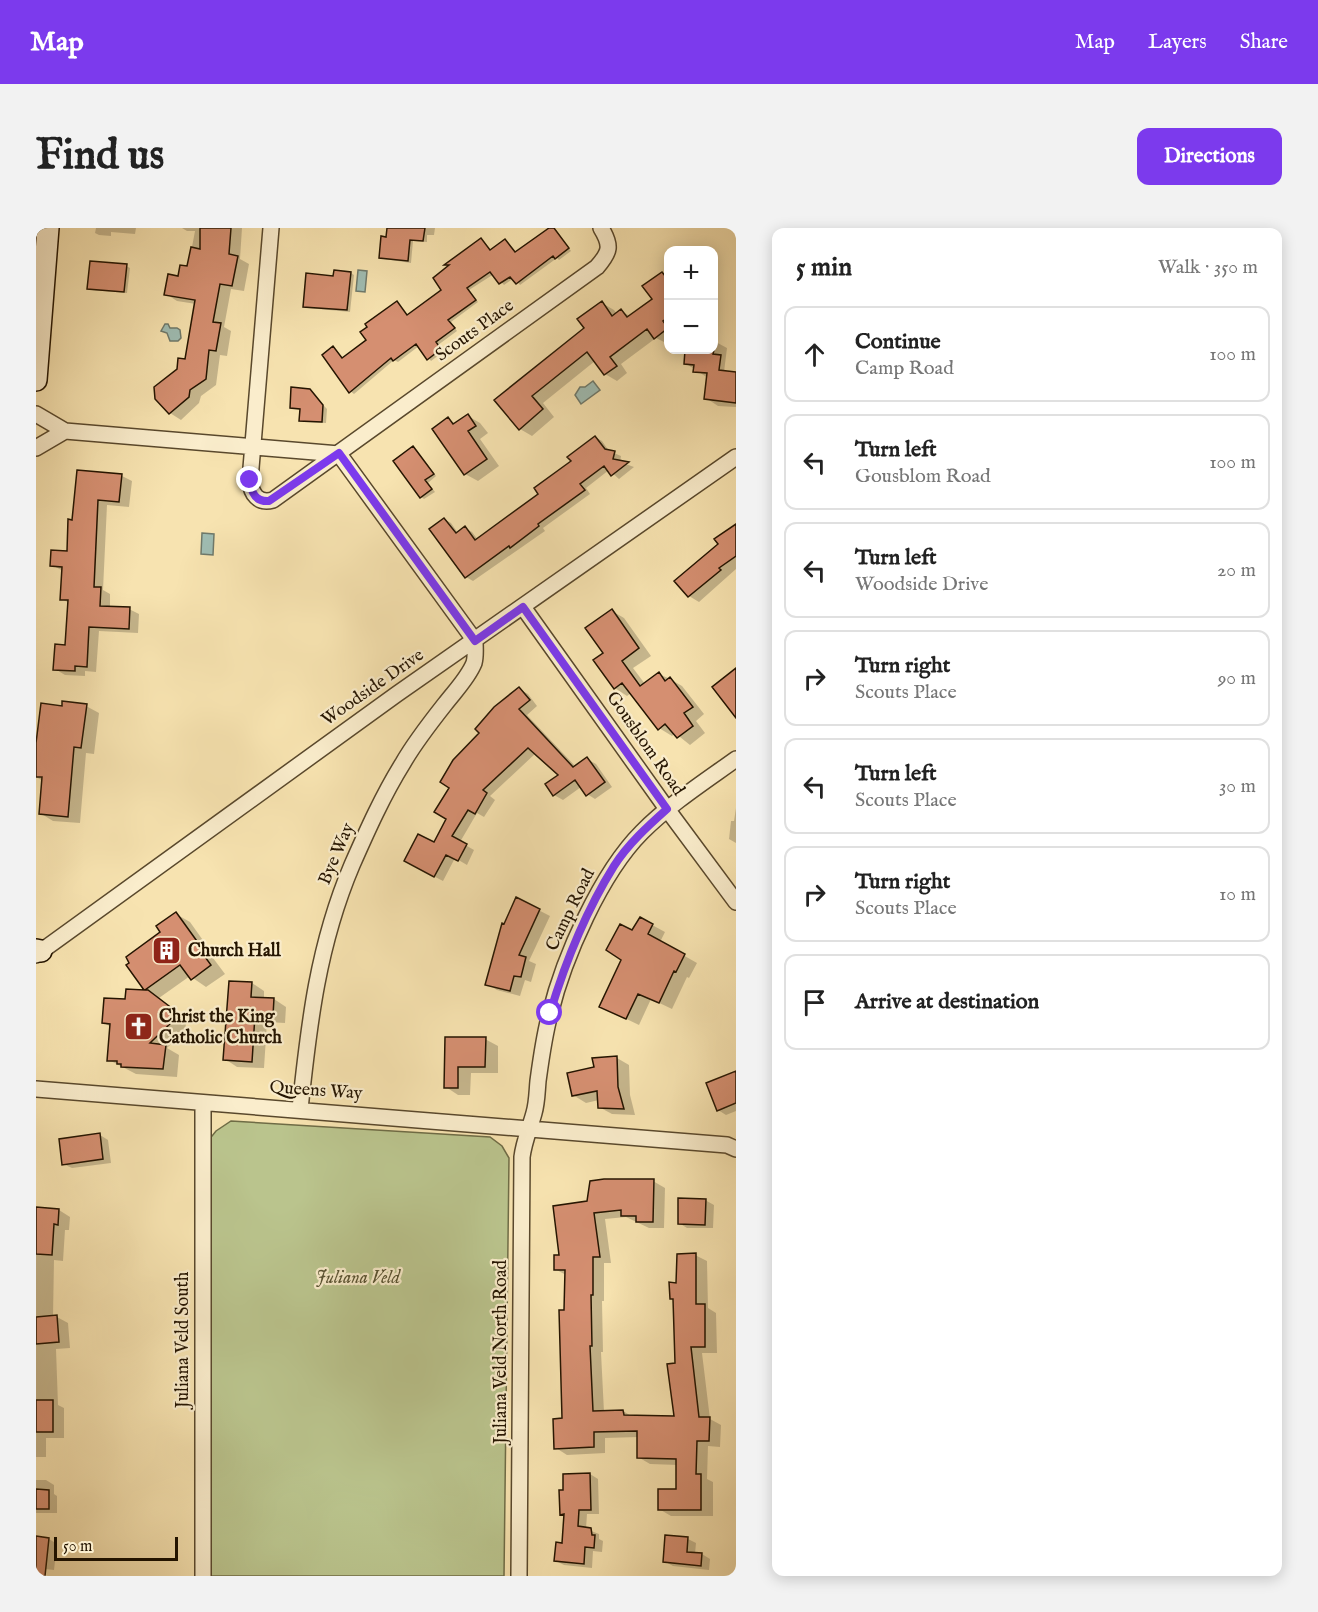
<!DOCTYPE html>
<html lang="en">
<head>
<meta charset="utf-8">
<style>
  :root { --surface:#fff; --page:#f2f2f2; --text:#222; --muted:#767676; --line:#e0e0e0; --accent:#7c3aed }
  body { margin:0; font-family:"IM FELL English",serif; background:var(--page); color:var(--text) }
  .controls { position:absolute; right:18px; top:18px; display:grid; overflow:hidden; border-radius:12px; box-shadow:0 3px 15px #0003 }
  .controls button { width:54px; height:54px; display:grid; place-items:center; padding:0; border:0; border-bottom:2px solid var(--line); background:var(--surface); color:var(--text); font:30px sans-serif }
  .scale { position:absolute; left:18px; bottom:15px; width:124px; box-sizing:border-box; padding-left:6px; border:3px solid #241400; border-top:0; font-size:16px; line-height:21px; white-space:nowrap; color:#241400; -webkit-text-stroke:4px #faedcc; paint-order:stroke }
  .stop { position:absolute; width:18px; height:18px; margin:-14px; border:4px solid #7c3aed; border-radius:50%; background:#fff }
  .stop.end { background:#7c3aed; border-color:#fff; box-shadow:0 2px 6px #0008 }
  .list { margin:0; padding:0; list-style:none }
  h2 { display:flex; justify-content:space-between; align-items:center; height:78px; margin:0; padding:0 24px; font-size:26px }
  h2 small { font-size:20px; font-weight:400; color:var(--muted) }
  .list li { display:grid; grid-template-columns:39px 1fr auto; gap:18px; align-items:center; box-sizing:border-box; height:96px; margin:0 12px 12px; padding:0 12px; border:2px solid var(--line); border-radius:12px }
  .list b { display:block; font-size:22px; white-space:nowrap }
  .list p { margin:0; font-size:20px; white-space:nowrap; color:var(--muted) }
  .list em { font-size:20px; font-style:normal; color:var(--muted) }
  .icon { flex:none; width:33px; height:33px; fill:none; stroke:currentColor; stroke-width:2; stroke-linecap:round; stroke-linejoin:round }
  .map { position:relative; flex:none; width:700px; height:1348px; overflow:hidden; border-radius:12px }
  header { display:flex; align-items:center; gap:36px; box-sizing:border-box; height:84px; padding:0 30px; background:var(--accent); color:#fff }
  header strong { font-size:28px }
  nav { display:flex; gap:33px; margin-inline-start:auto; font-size:21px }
  .intro { display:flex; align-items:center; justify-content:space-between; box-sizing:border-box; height:144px; padding:0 36px }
  h1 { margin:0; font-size:42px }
  .button { padding:15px 27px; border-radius:12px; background:var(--accent); color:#fff; font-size:21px; font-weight:700 }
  main { display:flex; gap:36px; padding:0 36px }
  aside { flex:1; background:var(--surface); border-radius:12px; box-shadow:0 3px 15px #0003 }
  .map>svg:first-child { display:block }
  .green { fill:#bac48d; stroke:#6f6c46; stroke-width:1.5 }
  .water { fill:#9fbdb3; stroke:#6e796b; stroke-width:1.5 }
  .shadow { fill:#0003 }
  .building { fill:#d58f71; stroke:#241400; stroke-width:1.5 }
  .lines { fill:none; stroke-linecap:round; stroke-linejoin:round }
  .street-casing { stroke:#59482c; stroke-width:18 }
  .secondary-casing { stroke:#241400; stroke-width:24 }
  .street { stroke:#faedcc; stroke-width:15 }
  .secondary { stroke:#faedcc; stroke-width:21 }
  .route { stroke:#7c3aed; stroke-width:8 }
  .labels { text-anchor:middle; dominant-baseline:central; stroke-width:4.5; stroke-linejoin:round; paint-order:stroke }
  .street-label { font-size:18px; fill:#241400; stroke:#faedcc }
  .poi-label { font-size:18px; font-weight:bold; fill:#241400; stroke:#faedcc; text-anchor:start }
  .park-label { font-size:18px; font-style:italic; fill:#585231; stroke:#faedcc }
</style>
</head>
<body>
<header>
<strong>Map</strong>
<nav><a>Map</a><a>Layers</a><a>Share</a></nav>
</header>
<div class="intro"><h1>Find us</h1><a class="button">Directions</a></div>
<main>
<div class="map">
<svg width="700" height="1348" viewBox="0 0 700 1348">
  <rect width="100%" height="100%" fill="#f7e3b0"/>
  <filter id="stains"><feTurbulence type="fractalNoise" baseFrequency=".00333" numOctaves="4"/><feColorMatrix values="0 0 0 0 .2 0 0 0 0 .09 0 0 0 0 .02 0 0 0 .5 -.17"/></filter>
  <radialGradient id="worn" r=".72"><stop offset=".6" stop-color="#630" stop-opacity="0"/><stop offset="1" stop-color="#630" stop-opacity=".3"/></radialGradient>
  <!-- green -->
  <path class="green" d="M195,893l259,16 12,9 7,12 -5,418h-293l-3,-435 8,-10z"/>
  <!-- water -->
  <path class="water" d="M322,42l9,1 -2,21 -9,-1z
    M129,96h3l2,4h7l3,2 1,8 -3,3h-8l-3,-8 -6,-2z
    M557,153l7,9 -19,14 -6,-9 5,-8h5z
    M166,305l12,1 -1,21 -12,-1z"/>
  <!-- shadow -->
  <path class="shadow" d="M60,0h40l-1,6 -24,-2v4l-12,-1 -4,-2z
    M146,0h60l-2,31 9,5 -5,27 -13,-2 -7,38 7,4 -4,25 -7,-1 -4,30 -15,11 -2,7 -18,17 -11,-7 -13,-15 29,-37 10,-57 -19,-3 -11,-7 22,-26 7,-37h-8z
    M362,0h37l-1,7h-7v7l-14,-1 -2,22 -27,-4 -4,-2z
    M516,0l4,2 15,21 -12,9 -2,-2 -37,27 -6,-7 -10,7 -10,-11 -25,16 9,12 -27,20 6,9 -19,14 5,7 -12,9 -12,-15 -21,16 -4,-2 -40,34 -4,-3 -17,-43 10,10 25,-18 29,-37 11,13 36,-26 6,-24 -3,-1 34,-25 10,11 15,-11 11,13z
    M90,38l4,2 -3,25 -35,-3 -4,-2z
    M315,45l3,2 -4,37 -42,-4 -4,-2 31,-28z
    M626,46l6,4v66l-12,-6 -35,26 6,9 -10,8 -12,-7 -10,-13 -52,42 11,14 -22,19 -12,-7 -24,-29 90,-71 16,-26 12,7 3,4 4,-3 9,5 24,-17z
    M678,113l13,7 -3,24 12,1v34l-18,-1 -12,-8 2,-20 -23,-15 2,-13h27z
    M273,162l18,19 -1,14 -22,-1 -3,-2 1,-10 -10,-2z
    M432,188l12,7 8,10 -8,6 19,27 -21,15 -13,-7 -17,-55 8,5z
    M559,209l7,4 7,10 12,5 -1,6 14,5 -15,12 -10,-9 -23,18 4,6 -47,34 2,3 -72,50 -7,-4 -35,-48 13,-10 7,4 7,10 7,-5 7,4 6,8 62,-46z
    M377,220l4,2 19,26 -8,7 7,9 -11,7 -3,-2z
    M86,248l10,5 -3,26 -22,-2 -4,85 7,4v14l19,1 10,5 -1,19 -39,-2 -3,41 -11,-1v5l-20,-1 -10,-6 12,-23 2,-43 -7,-4 1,-28 -11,-6 16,-13 6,-31z
    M700,298v43l-37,33 -10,-6 31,-52z
    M576,383l12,7 27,38 -18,12 12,16 14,-10 11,5 12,7 22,28 -8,7 9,12 -15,12 -15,-12 -3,3 -13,-8 -28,-35 -4,3 -12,-8 -10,-34z
    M483,461l9,5 9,12 -10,9 49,52 11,-8 9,5 16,23 -17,12 -8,-5 -6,-7 -18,13 -9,-5 6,-20 -24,-22 -46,43 5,4 -11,17 -7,-4 -17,29 14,8 -7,15 -12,-7 -12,23 -29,-15 21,-22z
    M50,478l13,7 -5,41 -8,-1 -6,70 -27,-2 -13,-8 3,-32 -7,-4v-15l27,-55z
    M700,580v35l-7,-4 2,-18h3z
    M481,671l33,17 -21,45 7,3 -5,18 -6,-2 -5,16 -23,-6 -10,-6 17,-58z
    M140,686l14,8 22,31 -2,1 15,20 -19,13 -16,-11 -31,22 28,20 -2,12 -18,18 12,7 -2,22 -41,-3 -27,-14 2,-33 -7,-4 22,-22 21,-9 -19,-27 35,-33z
    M605,691l24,13 -5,10 37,21 -8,15 -2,-1 -15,32 -21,-10 -12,26 -25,-12z
    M216,755l12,8v8h10l12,8 -1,16 -18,-1 -3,46 -27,-1 -12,-8z
    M410,810l39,1 13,7v27h-27l-1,22h-12l-12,-8z
    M581,830l12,7 1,30 5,20 -23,-1 -13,-7v-7l-13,3 -13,-8 23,-27z
    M700,844v39l-10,4 -8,-5z
    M64,907l8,5 3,23 -39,5 -9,-4z
    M617,953l12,7 -1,40h-15l-23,-11 -21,2 6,44h-7v38h-2l1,51h-2l3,60 19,-1 10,6 42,1v-118l-4,-2 24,-43 12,6 1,47 8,5 1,40h-15l8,66 11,6 -1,22 -12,-1 -1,33 6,3v34h-42l-12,-7 19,-19v-25l-28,-1 -12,-7 1,-20 -34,1v15l-38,2 -11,-7 8,-28 2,-145 -11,-6 33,-66z
    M669,972l9,5 -1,23h-26l-8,-5z
    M0,980l23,2 11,7 -1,13h-4l-2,31 -9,-1 -1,57h4l11,6 2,25 -14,1 2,56 6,3v30h-18v19h-10z
    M554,1246l8,5 1,35h-12l-1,15 13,5v5l4,2 -1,11 -9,-1 -1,17 -28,-3 -8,-4 8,-17 2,-28 -5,-2z
    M0,1252h10l8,5v9l3,2v17h-21z
    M631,1309l21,2 8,4 -1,11h7l8,5 -1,11 -36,-4 -9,-5z
    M0,1310l13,1 8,5 -3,26 -18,-2z"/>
  <!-- building -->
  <path class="building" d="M164,0h31l-2,26 9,2 -6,30 -12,-2 -7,38 8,1 -5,28 -7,-1 -3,29 -16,11 -1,7 -20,17 -14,-15 -1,-12 23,-18 1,-11 7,1 10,-59 -31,-5 4,-21 10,2 2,-11 7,1 4,-19 9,2z
    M351,0h38l-2,13 -13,-1 -2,21 -29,-3 2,-22 5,1z
    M513,0h5l15,20 -14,11 -2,-3 -37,28 -6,-7 -11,7 -9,-12 -23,16 9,12 -28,20 7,8 -19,14 5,7 -14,11 -11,-16 -23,17 -2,-3 -42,35 -27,-38 11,-9 9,12 24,-18 -6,-8 7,-5 -2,-3 32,-23 10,14 34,-25 -8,-12 16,-13h-5l37,-27 9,12 15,-11 10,13z
    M54,33l37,3 -3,28 -37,-3z
    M298,42l17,2 -4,38 -44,-3 3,-34 27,3z
    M626,44l7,9v36l-6,4 5,7 -14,11 -7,-10 -37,28 7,9 -13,9 -17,-23 -55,44 11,13 -24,21 -25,-30 90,-72 -7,-9 25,-18 10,15 9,-7 6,8 25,-18 -10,-13z
    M649,122h29l-1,4 8,1 -2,15 17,2v31l-32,-4 3,-26 -14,-1 1,-7 -10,-1z
    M255,159l19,2 13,16 -1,17 -23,-1 1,-12 -10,-1z
    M432,186l8,12 -8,5 19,28 -23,16 -32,-46 16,-12 5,7z
    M559,208l10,13 10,2 -2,8 16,3 -18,14 -7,-10 -24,18 5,6 -47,34 1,2 -29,22 -1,-2 -44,32 -36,-49 15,-11 12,15 9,-7 10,14 63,-46 -4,-6 37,-27 -4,-4z
    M377,218l21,28 -9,6 7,9 -12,9 -27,-37z
    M41,242l45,4 -3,28 -21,-2 -4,87h7l-1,19 30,1 -1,22 -40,-2 -2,40 -12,-1v5l-22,-1 2,-26 10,1 3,-45h-8l2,-33 -12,-1 1,-16 16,1 1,-32 4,1z
    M700,296v32l-17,12 2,2 -33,27 -14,-16 44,-37 -4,-5z
    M576,381l27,39 -17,13 18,25 19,-14 6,9 5,-4 23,30 -9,6 9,13 -16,12 -12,-14 -7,6 -36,-47 -8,6 -21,-29 10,-7 -18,-25z
    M700,440v50l-24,-31z
    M483,459l11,13 -11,9 54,58 14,-10 18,25 -19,14 -11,-16 -22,16 -8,-12 13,-9 -30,-27 -45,42 4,3 -12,21 -7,-4 -16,26 15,8 -9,17 -12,-6 -12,22 -30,-16 14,-27 16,8 12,-23 -12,-7 15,-24 -9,-6 13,-22 26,-27 -4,-4 19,-22z
    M26,473l25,3 -6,44 -7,-1 -6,70 -29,-3 3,-37h-6v-34l5,-40 21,3z
    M480,669l24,12 -21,46 7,2 -5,20 -7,-1 -4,15 -25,-6 17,-62 2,1z
    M140,684l23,32 -2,2 14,19 -20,15 -11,-15 -35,25h3l25,19 -1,13 -22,21 16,2 -3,24 -42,-2v-3h-4v-3h-10l3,-37 -8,-1 2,-25 21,1 1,-10 18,1 -18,-25 3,-2 -3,-6 34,-25 -4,-6z
    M604,689l13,7 -5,10 37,20 -9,18 -2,-1 -15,32 -21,-9 -12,25 -27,-12 22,-47 -15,-10 14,-26 12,6z
    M193,753l23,1 -1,15 23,1 -1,18 -18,-1 -3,47 -29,-2z
    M409,809h41l-1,30h-27v21h-14z
    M581,828l1,31 6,22 -26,-1 -1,-17 -25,5 -5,-23 27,-6 -2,-9z
    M700,843v32l-19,8 -11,-28z
    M64,905l3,26 -41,6 -3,-26z
    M568,951h50l-1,43h-17v-6h-15v-6l-27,3 6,44h-7v38h-2l1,51h-2l3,65 30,-1 1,5 50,1 -7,-52 8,-1 -2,-64h-3l-1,-17 7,1 1,-29 19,-1v51h9v43h-14l8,70h11l-1,24h-12l-1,33h5v36h-43v-21h18v-30l-39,-1v-27l-43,1v15l-40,2 -1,-30 9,-1 -3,-108h5l1,-40h-11v-15h5l-6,-49 34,-5 3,-20z
    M642,970l28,1 -1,26 -27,-1z
    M0,979l23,2 -1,16 -4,-1 -2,31 -16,-1z
    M21,1087l2,27 -23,2v-27z
    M0,1172h17v32h-17z
    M554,1245l1,37h-12l-1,16 13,2 1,7h3l-1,13 -9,-1 -1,17 -30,-3 2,-19 6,1 2,-29 -4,1 -1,-25h4v-16z
    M0,1261l13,1v19h-13z
    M629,1307l23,2 -1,15 15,1 -1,13 -38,-4z
    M0,1308l13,2 -4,38h-9z"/>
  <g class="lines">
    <defs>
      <path id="street" d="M235,0l-21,252c1,14 8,24 23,20l324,-233c13,-15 15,-21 4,-39
        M0,186l29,17 274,23
        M0,220l29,-17
        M487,379l144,202 69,93
        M0,727l361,-261 339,-237
        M0,861l691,56 9,4
        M264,881c9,-86 18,-164 52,-244 15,-34 31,-70 51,-102 12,-21 27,-40 42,-59 10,-13 23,-26 29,-41 2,-7 1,-15 1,-22l-136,-187
        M167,1348v-473
        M483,1348l3,-419c2,-16 8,-29 12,-44 3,-10 3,-21 4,-32 3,-22 6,-45 12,-67 14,-57 51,-141 92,-182 28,-28 62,-50 94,-73"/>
      <path id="secondary" d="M0,152l12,-152
        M0,722l5,1"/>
    </defs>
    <!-- street casing -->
    <use href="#street" class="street-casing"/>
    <!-- secondary casing -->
    <use href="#secondary" class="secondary-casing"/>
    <!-- street -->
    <use href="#street" class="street"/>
    <!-- secondary -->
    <use href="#secondary" class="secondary"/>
  </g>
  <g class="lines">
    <!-- route -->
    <path class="route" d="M214,252c1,12 5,22 19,21l70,-48 136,188 48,-34 144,202c-19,17 -39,35 -53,57 -28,45 -49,97 -64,147"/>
  </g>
  <!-- icons -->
  <defs>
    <symbol id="building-square" viewBox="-11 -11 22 22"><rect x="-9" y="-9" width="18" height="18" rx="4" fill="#8f2418" stroke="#faedcc"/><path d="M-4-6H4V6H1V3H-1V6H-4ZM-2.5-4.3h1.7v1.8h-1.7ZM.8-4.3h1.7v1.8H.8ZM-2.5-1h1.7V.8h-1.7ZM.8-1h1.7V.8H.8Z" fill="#fff"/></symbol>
    <symbol id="church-square" viewBox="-11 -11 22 22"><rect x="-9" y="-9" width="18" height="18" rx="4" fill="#8f2418" stroke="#faedcc"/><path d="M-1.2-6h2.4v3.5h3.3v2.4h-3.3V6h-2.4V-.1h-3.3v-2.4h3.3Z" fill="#fff"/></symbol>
  </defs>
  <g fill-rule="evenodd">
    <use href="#building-square" x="114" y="706" width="33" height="33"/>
    <use href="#church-square" x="86" y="782" width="33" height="33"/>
  </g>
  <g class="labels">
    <!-- street labels -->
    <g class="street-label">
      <text transform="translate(439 103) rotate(-36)">Scouts Place</text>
      <text transform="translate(337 460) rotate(-35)">Woodside Drive</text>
      <text transform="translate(609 516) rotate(55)">Gousblom Road</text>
      <text transform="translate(301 626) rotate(-67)">Bye Way</text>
      <text transform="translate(535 682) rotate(-64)">Camp Road</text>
      <text transform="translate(280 863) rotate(4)">Queens Way</text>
      <text transform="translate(147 1112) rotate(-90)">Juliana Veld South</text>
      <text transform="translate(465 1124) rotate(-90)">Juliana Veld North Road</text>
    </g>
    <!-- poi labels -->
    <g class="poi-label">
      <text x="152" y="723">Church Hall</text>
      <text x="123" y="789">Christ the King<tspan x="123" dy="21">Catholic Church</tspan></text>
    </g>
    <!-- park labels -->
    <g class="park-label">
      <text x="322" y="1050">Juliana Veld</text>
    </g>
  </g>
  <rect width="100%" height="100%" filter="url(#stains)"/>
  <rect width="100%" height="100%" fill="url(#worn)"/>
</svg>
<div class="controls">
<button>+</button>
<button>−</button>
</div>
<div class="scale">50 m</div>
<div class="stop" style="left:514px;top:785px"></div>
<div class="stop end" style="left:214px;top:252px"></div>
</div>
<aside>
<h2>5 min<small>Walk · 350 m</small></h2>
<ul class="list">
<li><svg class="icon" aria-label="ahead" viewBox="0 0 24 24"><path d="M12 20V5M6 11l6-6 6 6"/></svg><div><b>Continue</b><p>Camp Road</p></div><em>100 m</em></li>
<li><svg class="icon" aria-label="left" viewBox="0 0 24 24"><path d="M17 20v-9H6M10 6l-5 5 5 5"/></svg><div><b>Turn left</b><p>Gousblom Road</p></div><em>100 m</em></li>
<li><svg class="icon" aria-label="left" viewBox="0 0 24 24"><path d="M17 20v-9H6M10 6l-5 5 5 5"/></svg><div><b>Turn left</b><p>Woodside Drive</p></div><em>20 m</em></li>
<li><svg class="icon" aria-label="right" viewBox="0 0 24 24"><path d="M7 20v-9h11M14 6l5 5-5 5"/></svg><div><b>Turn right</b><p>Scouts Place</p></div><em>90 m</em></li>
<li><svg class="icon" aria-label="left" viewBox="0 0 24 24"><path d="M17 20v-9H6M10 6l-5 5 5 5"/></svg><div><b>Turn left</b><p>Scouts Place</p></div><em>30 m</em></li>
<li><svg class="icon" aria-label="right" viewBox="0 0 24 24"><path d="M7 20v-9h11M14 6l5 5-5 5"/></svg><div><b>Turn right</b><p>Scouts Place</p></div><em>10 m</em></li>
<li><svg class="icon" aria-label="arrive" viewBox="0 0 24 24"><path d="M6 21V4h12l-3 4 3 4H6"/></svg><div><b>Arrive at destination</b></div></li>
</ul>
</aside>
</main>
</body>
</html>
